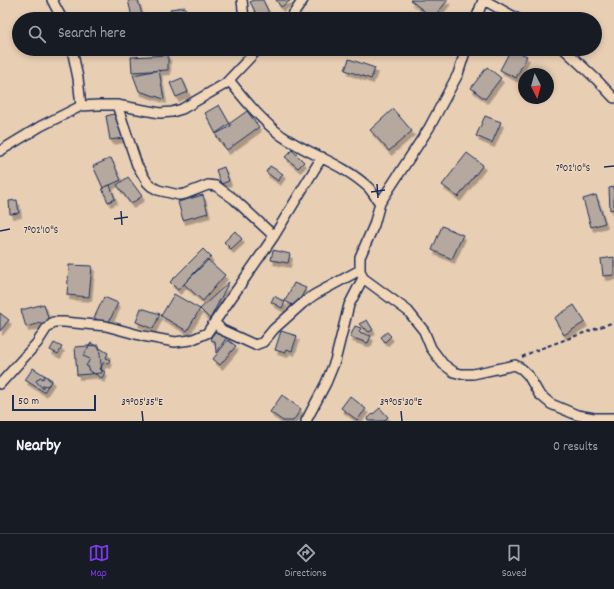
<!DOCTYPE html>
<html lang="en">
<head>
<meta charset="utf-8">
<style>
  :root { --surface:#171b24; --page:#242831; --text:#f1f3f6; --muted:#9ea1a6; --line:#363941; --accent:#7c3aed }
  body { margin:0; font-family:Dekko,sans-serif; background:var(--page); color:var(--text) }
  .compass { position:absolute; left:518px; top:68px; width:36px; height:36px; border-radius:50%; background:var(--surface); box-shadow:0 2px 6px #0003; rotate:174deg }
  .scale { position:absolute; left:12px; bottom:10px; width:84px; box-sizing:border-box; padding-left:4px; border:2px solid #1b2f5e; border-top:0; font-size:11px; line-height:14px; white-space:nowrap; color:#1b2f5e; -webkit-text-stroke:3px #f1d6b8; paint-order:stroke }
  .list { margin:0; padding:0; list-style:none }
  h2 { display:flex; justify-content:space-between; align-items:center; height:52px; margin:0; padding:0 16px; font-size:17px }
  h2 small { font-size:13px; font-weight:400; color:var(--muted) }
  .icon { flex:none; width:22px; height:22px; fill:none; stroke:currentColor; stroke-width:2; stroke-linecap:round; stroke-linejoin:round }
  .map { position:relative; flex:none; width:614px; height:421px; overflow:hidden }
  .search { position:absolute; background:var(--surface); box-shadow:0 2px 6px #0003; left:12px; right:12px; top:12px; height:44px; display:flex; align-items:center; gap:10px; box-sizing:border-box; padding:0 14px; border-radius:22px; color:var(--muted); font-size:15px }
  .sheet { height:112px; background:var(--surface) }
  nav { display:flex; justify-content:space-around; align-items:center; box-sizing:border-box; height:56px; border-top:1px solid var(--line); background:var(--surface); font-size:11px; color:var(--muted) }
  nav a { display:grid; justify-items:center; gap:2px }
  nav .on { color:var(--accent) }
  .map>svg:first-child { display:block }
  .building { fill:#b5a89f; stroke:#1b2f5e; filter:url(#shadow) }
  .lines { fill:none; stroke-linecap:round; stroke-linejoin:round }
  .street-casing { stroke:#1b2f5e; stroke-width:12 }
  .path { stroke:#1b2f5e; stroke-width:2; stroke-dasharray:4 3; stroke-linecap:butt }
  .street { stroke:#f1d6b8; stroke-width:9 }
  .ticks { fill:none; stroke:#1b2f5e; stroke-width:1.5 }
  .ticks-label { font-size:10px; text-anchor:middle; fill:#1b2f5e; stroke:#f1d6b8; stroke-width:3; stroke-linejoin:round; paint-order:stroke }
</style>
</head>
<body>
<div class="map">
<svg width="614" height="421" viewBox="0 0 614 421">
  <defs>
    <filter id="shadow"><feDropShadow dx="2.5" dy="4.5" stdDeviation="0" flood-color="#0004"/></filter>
  </defs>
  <rect width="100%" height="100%" fill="#e8cfb4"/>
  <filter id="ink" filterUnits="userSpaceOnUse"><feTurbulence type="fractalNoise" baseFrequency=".025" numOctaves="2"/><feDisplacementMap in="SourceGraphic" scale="8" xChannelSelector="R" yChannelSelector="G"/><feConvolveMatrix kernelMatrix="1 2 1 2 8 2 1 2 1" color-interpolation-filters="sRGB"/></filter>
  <g filter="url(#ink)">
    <!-- building -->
    <path class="building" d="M128,0h10l4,15 -10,2z
      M254,0h9l7,15 -8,4h-3l-9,-17z
      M276,0h15l-10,7z
      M410,0h38l-15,18z
      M185,7l1,12h-15l-1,-10z
      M511,49l16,7 -11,22 -16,-8z
      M168,55v15l-36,2 -1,-15z
      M349,59l26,9 -4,11 -26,-9z
      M487,67l14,11 -16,21 -14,-11z
      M159,70l5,29 -25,-8 -6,-16z
      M182,78l6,14 -12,5 -6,-14z
      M219,105l12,21 -15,8 -11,-21z
      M393,109l19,22 -23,20 -19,-21z
      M247,111l12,16 -32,23 -12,-16z
      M118,113l5,25 -13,2 -4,-24z
      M485,116l16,6 -9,21 -16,-7z
      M292,150l12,12 -6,6 -13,-11z
      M467,153l16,12 -25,32 -16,-12z
      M111,158l10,22 -18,8 -10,-22z
      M270,166l13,8 -5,7 -12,-9z
      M224,167l5,14 -8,3 -5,-14z
      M128,177l14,19 -11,8 -14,-19z
      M110,185l5,14 -7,3 -6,-14z
      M614,187v22l-4,1 -1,-22z
      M203,195l5,18 -25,7 -5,-18z
      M596,195l9,28 -14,4 -8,-28z
      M17,200l2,13 -9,1 -1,-13z
      M442,226l21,9 -11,24 -20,-9z
      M235,231l7,8 -11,10 -7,-7z
      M203,249l8,8 -33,33 -8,-8z
      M273,250l17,4 -2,9 -17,-3z
      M614,257v18l-11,1 -2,-17z
      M207,259l18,16 -22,26 -19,-17z
      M69,265l23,1 -3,31 -22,-2z
      M229,282l-4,8 -15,29 -10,-10z
      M294,283l12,5 -10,19 -11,-6z
      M174,294l26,15 -13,22 -26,-15z
      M274,296l11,6 -3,6 -11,-6z
      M104,297l14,6 -10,21 -14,-6z
      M44,304l5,17 -23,6 -5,-17z
      M574,305l11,17 -21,13 -10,-17z
      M141,308l19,6 -7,15 -17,-7z
      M0,313l9,7 -9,11z
      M367,320l6,10 -4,2 -4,-4 -1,1 -5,-5z
      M355,326l6,2 -2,4 12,4 -3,7 -18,-6z
      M217,330l10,7 -11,16 -1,-12h-3l-1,-4z
      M281,331l16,5 -5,15 -5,-2 -2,4 -10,-3z
      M387,332l4,4 -6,6 -4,-5z
      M228,340l8,6 -16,19 -7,-6z
      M54,343l8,4 -4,7 -8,-4z
      M91,343l17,10 -2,5 4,2 -2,4 -4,-2 -4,7 5,3 -3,6 -14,-8 1,-3 -3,-1 4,-7 -7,-3z
      M99,345l3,28 -25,2 -2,-28z
      M33,368l19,12 -8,12 -19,-12z
      M45,375l6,7 -4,4 -4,-1v4l-7,-8 4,-4 3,2z
      M282,395l19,14 -8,12h-10l-13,-9z
      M350,396l16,13 -9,11 -16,-12z
      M380,408l8,9 -4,4h-16l-1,-2z"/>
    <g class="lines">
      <defs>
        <path id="street" d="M52,0l10,19
          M242,0l2,19
          M484,0l34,19
          M290,19l13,-19
          M476,19l7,-19
          M72,49l6,29 3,28
          M466,49l-8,25 -29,54 -49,75 -6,22 -14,32v13l3,8 45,33 16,20 7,17 12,16 11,8 7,2h12l42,-9 7,4 6,6 11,19 12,10 26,11 17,3h20
          M564,49l33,31 17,18
          M229,80c14,18 35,43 53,56 28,19 62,28 87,52 4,5 7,10 11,15
          M117,105l20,60 10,17 4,4 7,4 21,5 6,-1 23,-9 8,1 18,13 40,37
          M0,151l41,-25 40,-20 17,-1h19l43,8 12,-1 10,-3 43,-25 33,-35
          M215,323l7,7 33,15 8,-3 11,-13 29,-26 11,-8 46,-25
          M0,384l37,-41 9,-14 7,-7h11l42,4 37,10 32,6 16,-2 16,-7 67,-97 48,-79
          M306,421l20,-38 9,-22 14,-56 14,-27"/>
      </defs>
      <!-- street casing -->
      <use href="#street" class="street-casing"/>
      <!-- path -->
      <path class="path" d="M522,357l12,-6 80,-29"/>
      <!-- street -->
      <use href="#street" class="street"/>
    </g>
  </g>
  <!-- ticks -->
  <path class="ticks" d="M604,167l10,-1M377,184l1,14M371,192l14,-2M121,211l1,14M114,219l14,-2M0,231l10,-2M142,411l1,10M401,411l1,10"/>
  <g class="ticks-label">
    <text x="573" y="171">7°02'10"S</text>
    <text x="41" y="233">7°02'10"S</text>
    <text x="142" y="405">39°05'35"E</text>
    <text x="401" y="405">39°05'30"E</text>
  </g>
</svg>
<svg class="compass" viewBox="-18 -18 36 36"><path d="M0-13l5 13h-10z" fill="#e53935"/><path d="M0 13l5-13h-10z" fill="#9ea1a6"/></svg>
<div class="scale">50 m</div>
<div class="search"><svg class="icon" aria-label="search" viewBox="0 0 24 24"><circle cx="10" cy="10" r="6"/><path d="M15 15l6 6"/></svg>Search here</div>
</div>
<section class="sheet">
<h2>Nearby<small>0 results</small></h2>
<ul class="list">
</ul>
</section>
<nav>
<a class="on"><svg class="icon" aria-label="map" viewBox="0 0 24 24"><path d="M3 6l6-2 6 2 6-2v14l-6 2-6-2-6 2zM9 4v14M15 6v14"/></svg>Map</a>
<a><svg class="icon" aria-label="directions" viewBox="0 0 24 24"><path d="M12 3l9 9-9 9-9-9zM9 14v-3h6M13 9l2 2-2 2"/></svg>Directions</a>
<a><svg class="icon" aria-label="saved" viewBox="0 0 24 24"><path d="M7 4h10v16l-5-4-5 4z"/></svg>Saved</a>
</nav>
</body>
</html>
